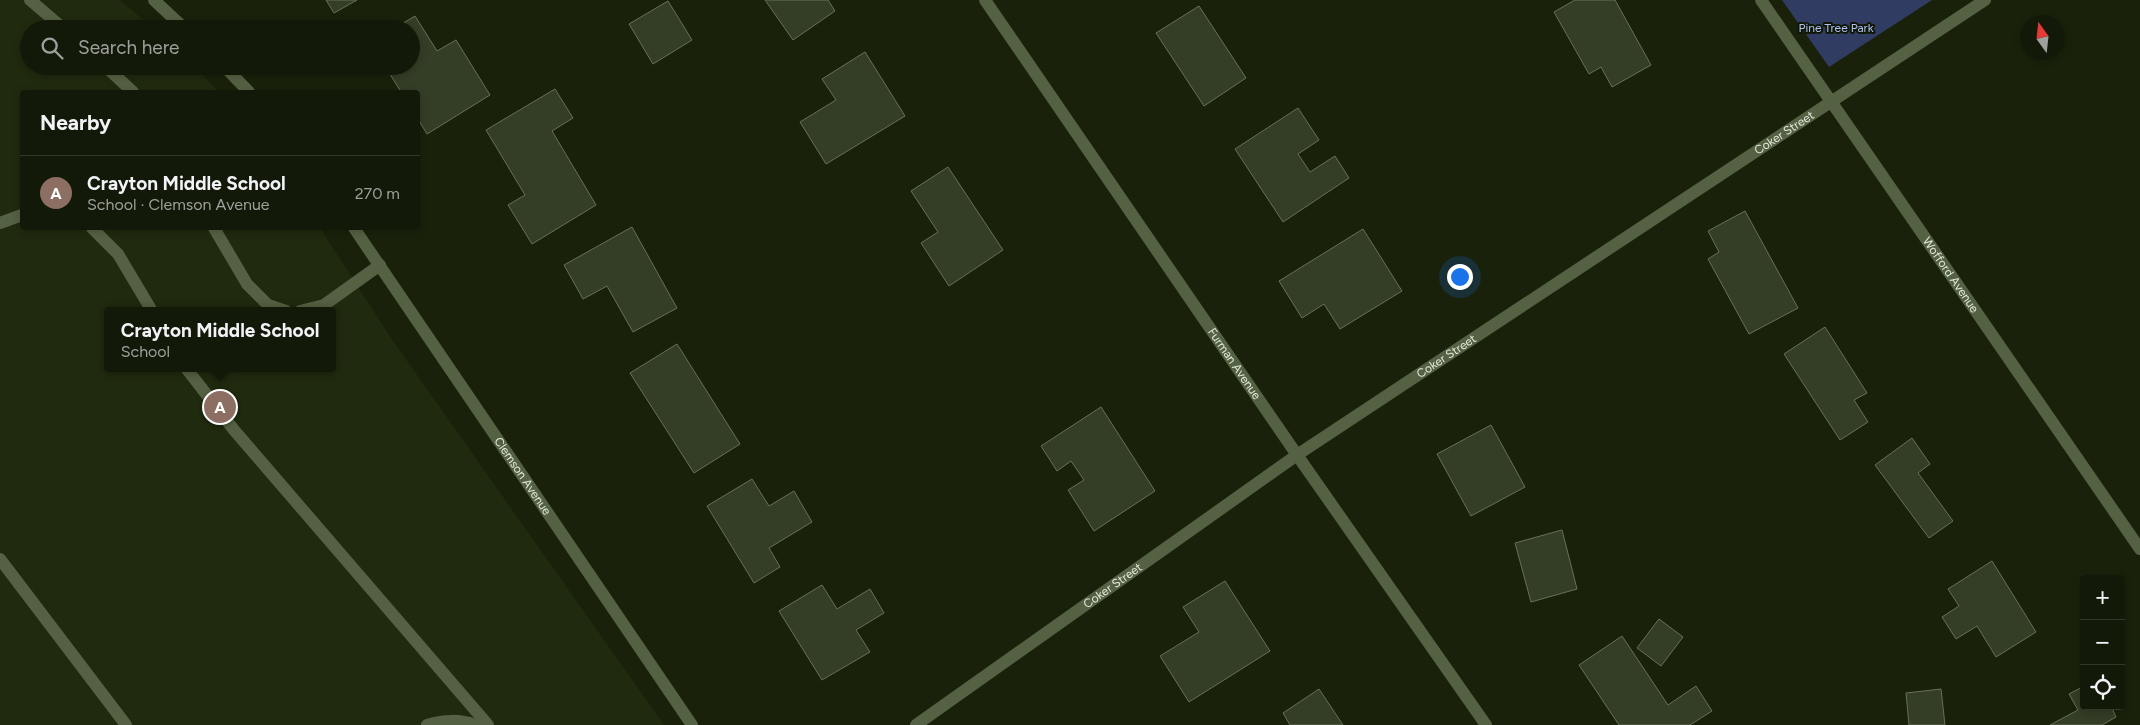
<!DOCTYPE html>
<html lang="en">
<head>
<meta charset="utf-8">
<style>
  :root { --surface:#131908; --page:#202616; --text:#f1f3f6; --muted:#9da09c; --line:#323829; --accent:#ea580c }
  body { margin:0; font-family:Figtree,sans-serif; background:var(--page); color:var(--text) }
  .controls { position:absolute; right:15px; bottom:15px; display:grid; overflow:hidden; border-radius:5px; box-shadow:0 2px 8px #0003 }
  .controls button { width:45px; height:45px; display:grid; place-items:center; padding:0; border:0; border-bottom:1px solid var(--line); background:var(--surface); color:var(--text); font:25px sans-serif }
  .compass { position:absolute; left:2020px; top:15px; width:45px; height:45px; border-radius:50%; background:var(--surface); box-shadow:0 2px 8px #0003; rotate:345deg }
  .you { position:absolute; left:1459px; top:276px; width:18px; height:18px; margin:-12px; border:4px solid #fff; border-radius:50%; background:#1a73e8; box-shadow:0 0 0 8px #1a73e833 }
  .badge { display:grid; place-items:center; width:32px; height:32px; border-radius:50%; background:var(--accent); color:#fff; font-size:16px; font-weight:700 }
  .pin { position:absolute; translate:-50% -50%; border:2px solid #fff; box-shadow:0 1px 5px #0006 }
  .popup { position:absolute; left:104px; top:307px; width:232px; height:65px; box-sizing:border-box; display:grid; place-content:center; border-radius:5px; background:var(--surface); filter:drop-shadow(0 1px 4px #0005); font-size:16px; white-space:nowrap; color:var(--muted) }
  .popup b { font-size:19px; color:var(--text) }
  .popup::after { content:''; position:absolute; left:50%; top:100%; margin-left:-10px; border:10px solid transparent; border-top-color:var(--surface) }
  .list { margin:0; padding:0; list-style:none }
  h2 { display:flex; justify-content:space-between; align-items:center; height:65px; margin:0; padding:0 20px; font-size:21px }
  h2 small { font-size:16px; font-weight:400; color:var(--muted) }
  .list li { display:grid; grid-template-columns:32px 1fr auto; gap:15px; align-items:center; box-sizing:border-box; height:75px; padding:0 20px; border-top:1px solid var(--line) }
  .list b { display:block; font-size:19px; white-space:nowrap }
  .list p { margin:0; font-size:16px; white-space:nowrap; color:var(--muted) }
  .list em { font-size:16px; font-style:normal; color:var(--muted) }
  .icon { flex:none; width:28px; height:28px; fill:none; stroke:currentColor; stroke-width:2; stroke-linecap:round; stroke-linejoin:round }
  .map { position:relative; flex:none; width:2140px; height:725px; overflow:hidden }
  .search { position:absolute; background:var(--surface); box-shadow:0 2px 8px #0003; left:20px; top:20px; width:400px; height:55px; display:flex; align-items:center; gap:12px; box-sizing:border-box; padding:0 18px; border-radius:28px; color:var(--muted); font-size:19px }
  .panel { position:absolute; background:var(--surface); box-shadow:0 2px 8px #0003; left:20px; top:90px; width:400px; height:140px; border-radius:5px }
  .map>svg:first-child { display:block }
  .built { fill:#202a0e; fill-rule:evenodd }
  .green { fill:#313c63 }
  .building { fill:#343d26; stroke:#677158 }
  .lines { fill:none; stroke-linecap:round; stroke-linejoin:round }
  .lane { stroke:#556143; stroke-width:12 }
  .street { stroke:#556143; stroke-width:12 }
  .labels { text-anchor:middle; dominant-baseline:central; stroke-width:4; stroke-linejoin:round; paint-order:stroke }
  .park-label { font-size:12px; fill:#afc1f9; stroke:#101704 }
  .street-label { font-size:12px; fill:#e2e9db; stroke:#101704 }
</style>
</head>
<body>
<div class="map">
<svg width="2140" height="725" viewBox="0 0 2140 725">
  <rect width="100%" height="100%" fill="#19210b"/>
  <!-- built -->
  <path class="built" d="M0,0h120l34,29h-125v37h165l25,26h-197v136h298l71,110 273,387h-664zM108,311h224v57h-224z"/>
  <!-- green -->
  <path class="green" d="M1782,0h150l-103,67z"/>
  <!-- building -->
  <path class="building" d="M326,0h31l-23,13z
    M765,0h63l7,11 -42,29z
    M1575,0h40l36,65 -39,22 -11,-20 -12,7 -35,-62z
    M668,1l24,39 -39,24 -24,-40z
    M1199,6l47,72 -42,28 -48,-73z
    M415,16l22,35 19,-11 34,55 -63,39 -9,-15v-27h-17l-16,-26h26v-37h-18z
    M865,52l40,64 -79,48 -26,-42 36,-22 -14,-21z
    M555,89l18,29 -21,13 44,74 -64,39 -24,-39 17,-10 -39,-65z
    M1298,108l21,32 -21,14 12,18 25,-16 14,22 -66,44 -48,-73z
    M948,167l55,83 -54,36 -28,-43 17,-11 -27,-41z
    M1745,211l53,97 -49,26 -41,-75 11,-7 -11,-21z
    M632,227l45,81 -44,24 -26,-46 -24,13 -19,-34z
    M1363,229l39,62 -62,38 -16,-25 -22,14 -23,-37z
    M1825,327l42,66 -13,7 14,22 -28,18 -56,-86z
    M677,344l63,100 -46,29 -64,-100z
    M1101,407l54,84 -61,40 -26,-41 16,-10 -13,-19 -14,10 -16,-25z
    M1491,425l34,62 -54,29 -34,-62z
    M1912,438l18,26 -12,9 35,48 -24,17 -54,-73z
    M752,479l17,27 25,-15 18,31 -43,26 11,19 -26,16 -47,-77z
    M1562,530l15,59 -46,13 -16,-59z
    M1992,561l44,71 -40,25 -19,-31 -21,13 -14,-22 17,-11 -11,-17z
    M1225,581l45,70 -81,51 -29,-46 39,-24 -16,-25z
    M822,585l15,24 33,-20 14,24 -28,17 14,22 -48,28 -43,-69z
    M1659,619l24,18 -22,29 -24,-18z
    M1622,636l46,69 28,-19 16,25 -22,14h-71l-40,-60z
    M2084,686v20h27l5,11 -14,8h-52l28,-15 -9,-16z
    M1319,689l24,36h-53l-7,-12z
    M1941,689l4,36h-36l-3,-32z"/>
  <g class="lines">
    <!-- lane -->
    <path class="lane" d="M30,0l34,29
      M105,66l28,26
      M0,223l22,-8
      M92,228l26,26 34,57
      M214,228l33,56 21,21 18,6
      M300,311l24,-6 56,-40
      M186,368l48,62 254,295
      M0,559l126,166
      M427,725c15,-5 33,-6 48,0"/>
    <!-- street -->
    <g class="street">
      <path d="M154,0l31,29"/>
      <path id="s1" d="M985,0l312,455 189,270"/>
      <path id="s2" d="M1761,0l379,549"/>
      <path d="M224,66l25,26"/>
      <path id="s3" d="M354,228l338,497"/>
      <path id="s4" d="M916,725l381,-270 688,-455"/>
    </g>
  </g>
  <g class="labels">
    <!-- park labels -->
    <g class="park-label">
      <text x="1836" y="28">Pine Tree Park</text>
    </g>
    <!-- street labels -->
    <g class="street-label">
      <text stroke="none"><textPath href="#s4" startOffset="1051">Coker Street</textPath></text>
      <text stroke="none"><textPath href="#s2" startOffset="334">Wofford Avenue</textPath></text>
      <text stroke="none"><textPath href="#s4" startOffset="646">Coker Street</textPath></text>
      <text stroke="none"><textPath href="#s1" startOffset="441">Furman Avenue</textPath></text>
      <text stroke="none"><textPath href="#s3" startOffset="300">Clemson Avenue</textPath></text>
      <text stroke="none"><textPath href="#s4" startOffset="241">Coker Street</textPath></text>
    </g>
  </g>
</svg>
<div class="controls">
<button>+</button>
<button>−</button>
<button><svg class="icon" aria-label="locate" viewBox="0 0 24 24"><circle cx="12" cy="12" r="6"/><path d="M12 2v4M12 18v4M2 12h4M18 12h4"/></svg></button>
</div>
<svg class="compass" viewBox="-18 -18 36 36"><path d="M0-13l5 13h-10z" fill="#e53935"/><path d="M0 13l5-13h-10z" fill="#9da09c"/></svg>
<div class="you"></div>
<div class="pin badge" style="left:220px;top:407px;background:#8d6e63">A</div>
<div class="popup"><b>Crayton Middle School</b>School</div>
<div class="search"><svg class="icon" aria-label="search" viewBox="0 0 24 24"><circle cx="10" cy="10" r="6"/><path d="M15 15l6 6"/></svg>Search here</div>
<section class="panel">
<h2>Nearby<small></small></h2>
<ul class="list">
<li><span class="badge" style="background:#8d6e63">A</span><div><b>Crayton Middle School</b><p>School · Clemson Avenue</p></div><em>270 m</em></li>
</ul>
</section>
</div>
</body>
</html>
